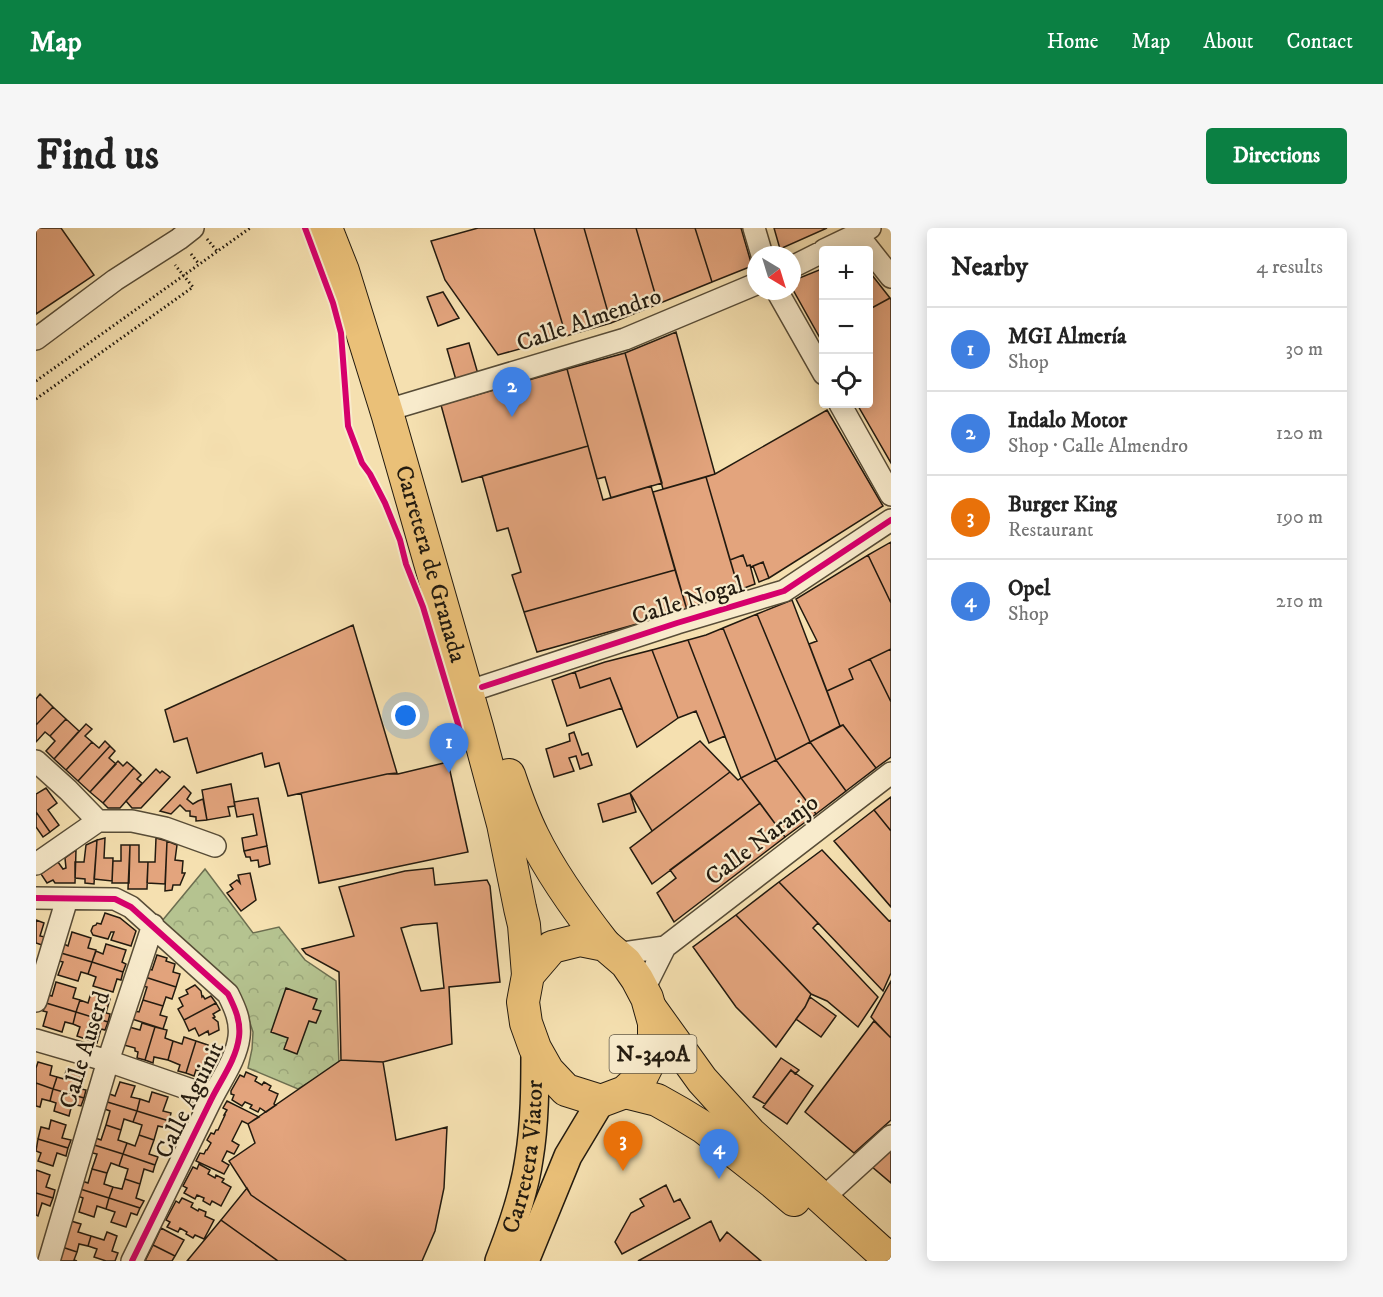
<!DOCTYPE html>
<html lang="en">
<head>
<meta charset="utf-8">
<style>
  :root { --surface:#fff; --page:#f6f6f6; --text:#222; --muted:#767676; --line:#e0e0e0; --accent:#0b8043 }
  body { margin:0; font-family:"IM FELL DW Pica",serif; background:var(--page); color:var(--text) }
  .controls { position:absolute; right:18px; top:18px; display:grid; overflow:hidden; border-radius:6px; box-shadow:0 3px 15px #0003 }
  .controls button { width:54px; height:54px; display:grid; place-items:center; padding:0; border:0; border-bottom:2px solid var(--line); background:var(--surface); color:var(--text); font:30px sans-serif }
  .compass { position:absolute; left:711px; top:18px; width:54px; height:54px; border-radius:50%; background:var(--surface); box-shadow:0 3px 15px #0003; rotate:142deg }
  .you { position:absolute; left:370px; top:488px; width:21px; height:21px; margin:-15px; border:4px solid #fff; border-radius:50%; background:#1a73e8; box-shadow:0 0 0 9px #1a73e833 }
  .badge { display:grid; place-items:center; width:39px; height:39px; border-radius:50%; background:var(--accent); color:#fff; font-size:20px; font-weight:700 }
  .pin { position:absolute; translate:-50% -50px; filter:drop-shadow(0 2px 3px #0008) }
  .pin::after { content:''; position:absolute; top:32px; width:21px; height:18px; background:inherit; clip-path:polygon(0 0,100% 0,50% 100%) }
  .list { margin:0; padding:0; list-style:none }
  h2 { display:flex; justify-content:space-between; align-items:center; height:78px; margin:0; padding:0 24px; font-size:26px }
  h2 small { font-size:20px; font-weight:400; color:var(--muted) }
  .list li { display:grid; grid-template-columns:39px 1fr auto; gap:18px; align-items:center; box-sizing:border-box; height:84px; padding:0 24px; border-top:2px solid var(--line) }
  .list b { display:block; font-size:22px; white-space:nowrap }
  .list p { margin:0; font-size:20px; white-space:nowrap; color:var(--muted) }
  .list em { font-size:20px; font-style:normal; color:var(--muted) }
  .icon { flex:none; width:33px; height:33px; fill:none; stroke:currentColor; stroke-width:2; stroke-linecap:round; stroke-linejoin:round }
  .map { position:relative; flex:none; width:855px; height:1033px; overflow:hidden; border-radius:6px }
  header { display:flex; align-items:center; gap:36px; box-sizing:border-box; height:84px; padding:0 30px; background:var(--accent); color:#fff }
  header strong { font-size:28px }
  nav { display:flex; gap:33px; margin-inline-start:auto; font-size:21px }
  .intro { display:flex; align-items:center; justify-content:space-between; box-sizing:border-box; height:144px; padding:0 36px }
  h1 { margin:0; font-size:42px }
  .button { padding:15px 27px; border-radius:6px; background:var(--accent); color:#fff; font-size:21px; font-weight:700 }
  main { display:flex; gap:36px; padding:0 36px }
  aside { flex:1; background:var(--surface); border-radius:6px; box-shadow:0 3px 15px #0003 }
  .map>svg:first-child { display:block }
  .park { fill:url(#park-crowns); stroke:#6c6e50; stroke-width:1.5 }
  .building { fill:#e3a47d; stroke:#221a0f; stroke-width:1.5; fill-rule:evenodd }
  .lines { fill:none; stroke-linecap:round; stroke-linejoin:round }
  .minor-casing { stroke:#574c37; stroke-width:24 }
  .major-casing { stroke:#221a0f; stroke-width:30 }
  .highway-casing { stroke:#221a0f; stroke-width:34 }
  .path { stroke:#221a0f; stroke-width:3; stroke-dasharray:1.5 3; stroke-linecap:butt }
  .minor { stroke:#f8ebcc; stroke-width:21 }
  .major { stroke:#eac078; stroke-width:27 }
  .highway { stroke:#eac078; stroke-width:32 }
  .cycleway-casing { stroke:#f8ebcc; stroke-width:10 }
  .cycleway { stroke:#d6006c; stroke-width:6 }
  .labels { text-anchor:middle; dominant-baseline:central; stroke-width:4.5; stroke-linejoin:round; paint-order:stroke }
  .shield { fill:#f8ebcc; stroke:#625948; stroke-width:1.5 }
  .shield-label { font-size:22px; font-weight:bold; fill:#221a0f }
  .street-label { font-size:24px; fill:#221a0f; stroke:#f8ebcc }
</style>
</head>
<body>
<header>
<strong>Map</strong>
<nav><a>Home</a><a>Map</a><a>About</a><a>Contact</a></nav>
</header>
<div class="intro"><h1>Find us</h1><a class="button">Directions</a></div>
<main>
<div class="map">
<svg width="855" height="1033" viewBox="0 0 855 1033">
  <defs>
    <pattern id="park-crowns" width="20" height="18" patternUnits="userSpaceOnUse" patternTransform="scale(1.5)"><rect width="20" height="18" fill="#b5c390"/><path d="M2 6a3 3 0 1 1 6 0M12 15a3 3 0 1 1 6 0" fill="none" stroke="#9ba77b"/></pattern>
  </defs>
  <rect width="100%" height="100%" fill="#f5e0b0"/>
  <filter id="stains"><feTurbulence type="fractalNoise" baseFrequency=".00333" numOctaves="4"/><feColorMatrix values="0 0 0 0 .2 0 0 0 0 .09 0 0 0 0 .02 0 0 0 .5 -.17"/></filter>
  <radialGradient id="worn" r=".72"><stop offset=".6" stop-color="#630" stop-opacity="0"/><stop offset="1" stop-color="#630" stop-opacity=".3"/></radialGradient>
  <!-- park -->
  <path class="park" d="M169,641l48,64 26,-6 26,33 31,21 3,84 -41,24 -50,-21 4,-19 1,-17 -8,-25 -14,-24 -69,-62z"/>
  <!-- building -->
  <path class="building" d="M0,0h25l33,47 -58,39z
    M442,0h56l32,108 -68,19 -53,-75 -14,-39z
    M498,0h50l27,95 -45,13z
    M548,0h52l22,76 -47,19z
    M600,0h59l17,54 -54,22z
    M659,0h46l11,38 -40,16z
    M738,0h53l-47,21z
    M788,40v68l-4,2 -28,-50v-7z
    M832,42l22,28 -22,12z
    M407,64l16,26 -21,8 -11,-29z
    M854,70l1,2v163l-34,-59h11v-94z
    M640,104l39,142 -52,15 -38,-136z
    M433,115l9,31 -22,6 -9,-31z
    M589,125l37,130 -51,15 -6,-21 -8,2 -30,-110z
    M531,141l21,77 -126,36 -21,-77z
    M791,182l56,96 -114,72 -6,-16 -12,5 -1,-2 -3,1 -4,-11 -13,5 -24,-83 9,-3z
    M552,218l15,54 48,-14 24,84 -151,42 -12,-37 9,-3 -13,-44 -11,3 -15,-55z
    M670,249l33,113 -52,20 -34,-118z
    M855,314v61l-23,-48z
    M707,327l4,11 3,-1 5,19 -16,6 -9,-30z
    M832,327l23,48v46l-42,20 4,10 -26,12 -18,-47 8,-3 -21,-42z
    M727,334l6,16 -10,4 -6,-16z
    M639,342l12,40 -150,42 -13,-40z
    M756,372l48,126 -30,16 -53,-128z
    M721,386l53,128 -34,18 -53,-132z
    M317,397l44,148 -10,1 -99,22 -9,-33 -14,4 -3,-14 -65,20 -10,-35 -13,4 -9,-32z
    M687,400l53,132 -35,18 -53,-138 18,-5z
    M652,412l37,96 -16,7 -13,-32 -18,7 -26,-68z
    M855,421v53l-21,-43z
    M616,422l26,68 -41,29 -27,-69 -30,10 -5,-16 30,-10z
    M834,431l21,43v55l-15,11 -33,-43 -3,1 -13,-35 26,-12 -4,-10z
    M539,444l5,16 30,-10 12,30 -55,18 -15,-46z
    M4,466l13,13 -17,18v-26z
    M17,479l13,12 -16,17 -5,-4 -9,10v-17z
    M30,491l13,12 -25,28 -8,-8 9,-10 -5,-5z
    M50,496l6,5 -7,7 7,6 -26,28 -12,-11z
    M807,497l33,43 -30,23 -36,-49z
    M538,504l8,23 6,-2 4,12 -12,4 -4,-13 -7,2 5,13 -20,6 -8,-28 24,-8 -1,-7z
    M69,513l5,5 -32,35 -12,-11 26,-28 7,6z
    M664,513l30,31 -78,59 -22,-38z
    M774,514l36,49 -30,23 -40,-54z
    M74,518l5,5 -6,7 7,6 -26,28 -12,-11z
    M740,532l40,54 -31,23 -44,-59z
    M82,533l5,5 4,-4 7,6 -31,35 -13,-11z
    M412,534l20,90 -149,31 -18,-90 86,-19h11z
    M98,540l7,7 -4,4 5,4 -22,25h-12l-5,-5z
    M120,541l4,4 2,-2 8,6 -29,31h-9l-6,-7z
    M694,544l8,8 3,-2 19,25 -108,81 -22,-36z
    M195,556l4,22 -7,1 2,9 -23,4 -5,-30z
    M148,558l7,7 -4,6 6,5 5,-3 5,-2 4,21 -11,1v-4l-6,-1v-5h-4l-6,-6 -9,9 -11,-3z
    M10,560l11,15 -9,7 11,15 -9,7 -14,-20v-18z
    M594,565l6,19 -33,10 -5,-18z
    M855,569v34l-17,-21z
    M222,570l9,48 -23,5 -2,-13 15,-3 -4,-21 -16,3 -3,-15z
    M724,575l25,34 -111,85 -17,-29 19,-15 -6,-8z
    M838,582l17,21v76l-57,-66z
    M0,584l14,20 -7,5 -7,-10z
    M69,610l-1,20h9l-1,23 -18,-2 3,-39z
    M120,610l11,3 -2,43 -18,-1 1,-21h7z
    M61,612l-3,44 -9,-1v-4l-10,-1v-16h9l2,-17z
    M131,613l10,4 -2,15 8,1 -1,12h3l-5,12h-7l-1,5 -7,1z
    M85,617h9l-1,38h-17l1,-22h8z
    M94,617h9v17h9l-1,27h-19z
    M231,618l3,18 -11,3 -1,-7 -7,1 -1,-4h-4l-2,-6z
    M40,622l-1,33h-20l-2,-3 -6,3 -6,-9 17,-12 5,7 3,-1 -1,-10z
    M786,622l67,71 2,-1v53l-8,18 -104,-109z
    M397,640l2,17 52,-5 3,6 10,96 -51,5 3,57 -69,18 -42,-2 -2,-88 -33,-18 -4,-5 52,-13 -15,-49 66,-16zM401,695l7,65 -23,3 -20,-63 12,-3z
    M214,645l6,27 -15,11 -14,-18 6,-4 -3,-4 7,-5 3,3 -2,-8z
    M743,654l39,41 -5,5 65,69 -20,30 -31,-26 -16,-7 -75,-79z
    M69,685l15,5 16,13 -5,15 -20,-6 3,-8h-3l-3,7 -15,-4 -2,-4 2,-5 3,-1 1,-2 4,1z
    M700,687l75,79 -6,13 -29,40 -40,-40 -43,-60z
    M0,692l8,3 -4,13 5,1 -3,8 -6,-2z
    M36,704l19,6 -3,10 8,2 -4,12 -31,-9 3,-9 4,2z
    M70,716l20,6 -4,12 4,2 -3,8 -31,-10 4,-11 7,3z
    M25,725l31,9 -4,12 -7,-2 -3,9 -20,-6 5,-13 -4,-1z
    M121,727l10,3 -1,3 9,3 -2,8 7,2 -4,13 -31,-10 2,-9 5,2z
    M56,734l31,10 -2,8 -4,-1 -4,13 -20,-6 3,-9 -8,-3z
    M109,749l31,10 -4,12 -6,-2 -3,9 -20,-6 4,-13 -5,-1z
    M855,753v57l-20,-21z
    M20,754l20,6 -3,10 7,2 -4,12 -30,-9 2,-8 4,1z
    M159,757l6,6 1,6 1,-1 2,3 6,-3 5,7 -32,17 -6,-11 5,-3 -4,-8 9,-4 -2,-4z
    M250,760l31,11 -4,10 8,2 -5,12 -7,-2 -12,33 -13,-5 4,-11 -17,-6z
    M55,765l19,6 -4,14 4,1 -2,8 -32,-10 4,-12 8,3z
    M774,769l26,19 -15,21 -25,-18 9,-12z
    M107,772l20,6 -3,9 7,2 -4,12 -31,-10 2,-8 5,1z
    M10,775l30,9 -3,12 -8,-2 -3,10 -19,-6 4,-14 -4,-1z
    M180,775l4,7 -7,4 2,3 -2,1 5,4 1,8 -10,5 -1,-4 -9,5 -4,-8 -6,3 -5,-11z
    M40,784l32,10 -3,8 -4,-1 -4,14 -20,-7 3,-9 -7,-3z
    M838,793l17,17v82l-37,33 -49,-41z
    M106,795l13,4 -10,33 -8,-2 1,-6 -3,-1v-3l-11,-3 5,-18 11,3z
    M119,799l12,3 -2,8 8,3 -5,19 -14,-3 -1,6 -8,-3z
    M148,809l12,4 -10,32 -8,-2 2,-6 -12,-5 5,-19 9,3z
    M160,813l12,4 -2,6 11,3 -8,17 -8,-3 -1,3 -4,-1 -2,6 -8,-3z
    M745,830l18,12 -4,4 -4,-4 -26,34 -12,-7z
    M305,832l42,2 13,78 51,-13 -3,61 -9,43 -13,30h-75l-96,-66 -22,-34 26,-18 -7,-19z
    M2,834l14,4 -2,9 7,2 -4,12 -17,-6v-15z
    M755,842l22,16 -26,38 -24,-17z
    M30,843l15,4 -4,13 9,2 -2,8 -31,-9 4,-12 7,2z
    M210,844l11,5 -2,4 7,4 2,-3 7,4 -2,4 9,4 -4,10 2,1 -10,7 -6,-4 -2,4 -8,-4 2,-3 -7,-3 -3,4 -10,-6 2,-5 -3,-1v-3l9,-16 4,2z
    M84,854l15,4 -4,11 9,2 -3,12 -33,-10 3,-8 8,3z
    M0,855l17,6 -3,12 -8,-2 -2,8 -4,-1z
    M17,861l31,9 -3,8 -9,-2 -3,12 -15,-5 2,-8 -6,-2z
    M116,864l16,5 -5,14 8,2 -2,8 -32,-10 3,-12 9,3z
    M68,873l33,10 -4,11 -9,-3 -3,11 -15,-5 4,-14 -8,-3z
    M191,873l32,16 -11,7 -6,-3 -10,20 7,4 -5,9 -7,-3 -5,10 7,4 -5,9 -28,-13 4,-8 4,1 2,-4h1l4,-7 -4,-3 4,-7 3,1 2,-4h2l7,-15h-1l3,-5 -4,-2z
    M101,883l32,10 -2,7 -9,-2 -4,14 -15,-5 3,-10 -9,-3z
    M15,892l15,5 -4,13 9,2 -3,8 -30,-9 3,-12 8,2z
    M70,897l15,5 -3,10 9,3 -4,11 -32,-10 2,-7 8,3z
    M103,907l15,5 -5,14 9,3 -3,8 -32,-11 4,-11 8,3z
    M2,911l30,9 -2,8 -9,-3 -4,13 -15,-5 3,-8 -5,-2z
    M55,916l32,10 -4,12 -8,-3 -4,10 -15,-4 5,-15 -9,-2z
    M855,921v34l-20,-17z
    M87,926l32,11 -2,7 -9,-3 -4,15 -15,-5 3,-10 -9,-3z
    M163,936l11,6 -2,4 7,4 1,-3 8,4 -2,3 9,5 -10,19 -9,-5 -2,4 -7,-4 1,-3 -7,-3 -2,4 -11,-6 3,-5 -4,-2 10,-19 4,2z
    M56,941l15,4 -3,11 9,3 -4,11 -32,-10 2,-8 9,3z
    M0,942l14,5 -4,12 9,3 -2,8 -17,-5z
    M89,951l15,5 -4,14 8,3 -4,7 -31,-10 4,-11 9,2z
    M630,957l8,17 6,-3 10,19 -68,36 -7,-12 16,-29 13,-7 -4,-7z
    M41,960l32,10 -3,11 -9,-3 -3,11 -15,-5 4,-14 -8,-3z
    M211,960l4,7 96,66h-69l-57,-41z
    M0,965l17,5 -3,8 -8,-3 -4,13 -2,-1z
    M73,970l31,10 -3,7 -6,-2 -5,14 -15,-5 4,-10 -9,-3z
    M146,970l11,5 -2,4 7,4 1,-2 7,3 -1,4 9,4 -10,19 -9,-4 -2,3 -7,-4 1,-2 -7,-4 -2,4 -11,-5 3,-5 -4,-2 1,-2 9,-17 3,2z
    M185,992l57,41h-91z
    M35,993l10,3 -3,8 13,4 -3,10 -9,-2 -2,8 -18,-6z
    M675,993l9,20 7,-9 34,29h-123z
    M125,1000l23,12 -9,16 -22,-11z
    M71,1004l10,4 -5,15 6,2 -3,8h-9l-12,-4 3,-8 -9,-3 3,-10 13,4z
    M117,1017l22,11 -3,5h-27z
    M23,1018l18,6 -3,8 3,1h-19z"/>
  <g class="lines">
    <defs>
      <path id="minor" d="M718,0l8,27
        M821,6l34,43
        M788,22l46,-22
        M756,39l32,-16
        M741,63l47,83
        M0,111l79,-59 64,-41 14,-11
        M804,176l51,91
        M365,178l224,-67 131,-55
        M446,459l195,-64 107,-32 107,-71
        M0,533l32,29 30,31
        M0,636l62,-43h34l33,7 50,18
        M0,670l79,1 16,8 97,87c7,14 13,27 11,43 -3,24 -20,45 -30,67 -26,52 -51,105 -77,157
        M580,726l49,-7
        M607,763l22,-44 226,-174
        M0,773l31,-102
        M0,812l72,21 104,36
        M786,971l69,-63
        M13,1033l59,-200 45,-136"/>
      <g id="major">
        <path id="s1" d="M463,1033c13,-33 25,-67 30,-102 6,-36 6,-74 6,-111"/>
        <path d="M489,1033l43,-105 33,-55"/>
      </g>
      <g id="highway">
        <path id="s2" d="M290,0l17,43 45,145 89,311 26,97 17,84 4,17 4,50"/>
        <path d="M473,547c7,21 14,41 24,61 18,37 47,77 72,109"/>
        <path d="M544,712l25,5 21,18 11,16 10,19 7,25v29l-12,24 -17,16 -24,9 -35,-11 -18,-19 -13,-23 -9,-25 -3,-21 5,-27 24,-28z"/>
        <path d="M615,781l51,71 48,53 130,118 11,7"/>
        <path d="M589,864l32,8 23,13 23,14 71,56 20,17"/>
      </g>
    </defs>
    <!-- minor casing -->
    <use href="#minor" class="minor-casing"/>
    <!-- major casing -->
    <use href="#major" class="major-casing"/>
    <!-- highway casing -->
    <use href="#highway" class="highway-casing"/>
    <!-- path -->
    <path class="path" d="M171,11l10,12
      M155,26l8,10
      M0,153l214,-153
      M0,171l157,-112 -18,-22"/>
    <!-- minor -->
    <use href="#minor" class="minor"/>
    <!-- major -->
    <use href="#major" class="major"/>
    <!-- highway -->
    <use href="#highway" class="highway"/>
    <defs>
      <path id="cycleway" d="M269,0l28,75 8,30 7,93 14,37 8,11 15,29 15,37 6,24 17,43 35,117 5,21
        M446,459l195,-64 107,-32 107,-71
        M0,670l79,1 16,8 97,87c7,14 13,27 11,43 -3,24 -20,45 -30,67 -26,52 -51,105 -77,157"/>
    </defs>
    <!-- cycleway casing -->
    <use href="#cycleway" class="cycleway-casing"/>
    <!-- cycleway -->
    <use href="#cycleway" class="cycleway"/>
  </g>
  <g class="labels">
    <!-- shield labels -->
    <rect class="shield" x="573.5" y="807" width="87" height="38" rx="4.5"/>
    <g class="shield-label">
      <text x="617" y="826">N-340A</text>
    </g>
    <!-- street labels -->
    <g class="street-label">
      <text transform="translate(553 92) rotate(-19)">Calle Almendro</text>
      <text stroke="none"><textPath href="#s2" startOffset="352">Carretera de Granada</textPath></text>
      <text transform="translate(652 373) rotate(-17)">Calle Nogal</text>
      <text transform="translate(726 612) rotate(-37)">Calle Naranjo</text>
      <text transform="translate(49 822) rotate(-73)">Calle Auserd</text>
      <text transform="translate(154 872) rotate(-64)">Calle Aguinit</text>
      <text stroke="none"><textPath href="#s1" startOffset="108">Carretera Viator</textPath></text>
    </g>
  </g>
  <rect width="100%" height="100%" filter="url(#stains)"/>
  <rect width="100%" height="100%" fill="url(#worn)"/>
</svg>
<div class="controls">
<button>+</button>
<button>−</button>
<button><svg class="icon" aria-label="locate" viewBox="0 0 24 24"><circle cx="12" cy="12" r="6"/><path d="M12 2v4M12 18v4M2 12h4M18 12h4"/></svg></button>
</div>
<svg class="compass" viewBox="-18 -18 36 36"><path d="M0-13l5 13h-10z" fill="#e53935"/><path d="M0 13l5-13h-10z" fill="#767676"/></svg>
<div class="you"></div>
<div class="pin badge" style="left:413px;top:545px;background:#3f7fe0">1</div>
<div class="pin badge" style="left:476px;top:189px;background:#3f7fe0">2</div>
<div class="pin badge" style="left:587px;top:943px;background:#e8710a">3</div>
<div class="pin badge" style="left:683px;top:951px;background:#3f7fe0">4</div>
</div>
<aside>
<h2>Nearby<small>4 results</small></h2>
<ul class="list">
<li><span class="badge" style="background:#3f7fe0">1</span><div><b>MGI Almería</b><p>Shop</p></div><em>30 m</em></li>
<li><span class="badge" style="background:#3f7fe0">2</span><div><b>Indalo Motor</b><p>Shop · Calle Almendro</p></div><em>120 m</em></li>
<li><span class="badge" style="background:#e8710a">3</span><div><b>Burger King</b><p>Restaurant</p></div><em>190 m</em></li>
<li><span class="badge" style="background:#3f7fe0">4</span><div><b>Opel</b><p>Shop</p></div><em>210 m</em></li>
</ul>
</aside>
</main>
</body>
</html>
